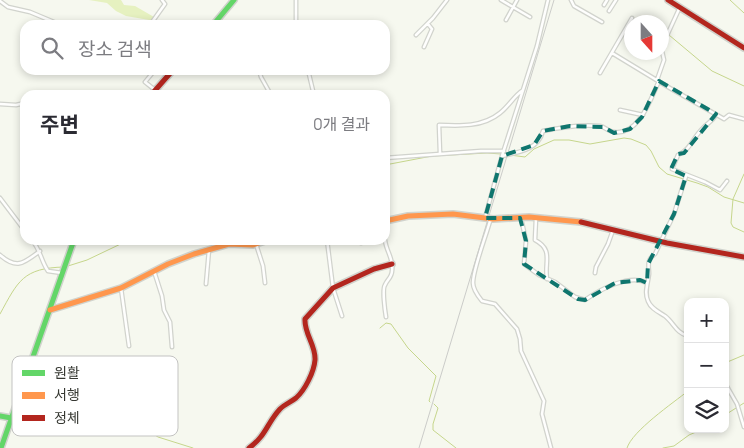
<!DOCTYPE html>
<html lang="ko">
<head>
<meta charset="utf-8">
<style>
  :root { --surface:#fff; --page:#f7f7f7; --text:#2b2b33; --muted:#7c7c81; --line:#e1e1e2 }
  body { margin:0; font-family:Manrope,"Noto Sans KR",sans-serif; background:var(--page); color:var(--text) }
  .controls { position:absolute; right:15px; bottom:15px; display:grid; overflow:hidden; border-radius:10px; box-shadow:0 2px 8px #0003 }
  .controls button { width:45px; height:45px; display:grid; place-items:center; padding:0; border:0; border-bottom:1px solid var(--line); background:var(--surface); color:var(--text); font:25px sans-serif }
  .compass { position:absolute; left:624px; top:15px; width:45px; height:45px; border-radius:50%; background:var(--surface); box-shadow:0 2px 8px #0003; rotate:159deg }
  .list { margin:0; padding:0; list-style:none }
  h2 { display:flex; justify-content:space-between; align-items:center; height:65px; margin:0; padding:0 20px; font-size:21px }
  h2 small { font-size:16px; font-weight:400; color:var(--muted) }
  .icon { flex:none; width:28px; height:28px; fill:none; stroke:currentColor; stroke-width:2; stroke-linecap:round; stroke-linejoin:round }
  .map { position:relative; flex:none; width:744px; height:448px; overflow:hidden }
  .search { position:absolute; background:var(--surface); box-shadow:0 2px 8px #0003; left:20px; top:20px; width:370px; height:55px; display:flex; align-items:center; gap:12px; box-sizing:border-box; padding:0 18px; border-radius:15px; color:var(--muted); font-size:19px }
  .panel { position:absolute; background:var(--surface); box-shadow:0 2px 8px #0003; left:20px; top:90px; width:370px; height:155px; border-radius:15px }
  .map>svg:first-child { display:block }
  .green { fill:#e6f1c0 }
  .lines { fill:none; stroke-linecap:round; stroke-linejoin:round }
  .stream { stroke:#c6d68c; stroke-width:1 }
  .street-casing { stroke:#d1d3cd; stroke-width:5 }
  .fast-casing { stroke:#d1d3cd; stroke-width:8 }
  .slow-casing { stroke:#d1d3cd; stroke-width:8 }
  .jam-casing { stroke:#d1d3cd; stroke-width:8 }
  .street { stroke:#fefefd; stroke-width:2.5 }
  .fast { stroke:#63d668; stroke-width:5 }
  .slow { stroke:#ff974d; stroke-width:5 }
  .jam { stroke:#b3261e; stroke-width:5 }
  .rail { stroke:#cbccc9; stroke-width:1 }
  .marked { fill:none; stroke:#0f766e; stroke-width:4; stroke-dasharray:10 6; stroke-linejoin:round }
  .key { fill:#fff; stroke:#c3c3c2; stroke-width:1 }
  .key-label { font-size:14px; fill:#363832 }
</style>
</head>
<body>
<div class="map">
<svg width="744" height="448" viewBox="0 0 744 448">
  <rect width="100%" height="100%" fill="#f6f8ef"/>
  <!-- green -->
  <path class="green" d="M89,0h32l3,5 11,1 19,11 1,4 -29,-5 -10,-5 -9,-8z"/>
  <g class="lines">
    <!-- stream -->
    <path class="stream" d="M730,0l14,13
      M669,35l43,36 32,15
      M510,155l15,2 9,-8 20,-9h15l21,4 34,-6 7,1 15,6 5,6 8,16 8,7 30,9 11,4 16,10 20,6
      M385,165l47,-9 55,-3 14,1
      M744,174l-11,25 -2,24 2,4 11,5
      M68,266l19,-6 42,-20
      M0,314c18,-33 23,-46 64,-47
      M380,328l6,-5 5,1 17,24 28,28 -7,25 1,1
      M725,363l19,-8
      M434,404l4,4 -5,16v6l23,18
      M101,415l35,14 5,-3 17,11 35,11
      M725,415l19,-12
      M627,448c5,-17 46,-45 61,-57
      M663,448l11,-2 15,-11 14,-6"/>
    <defs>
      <path id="street" d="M296,0v25
        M501,0l29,17
        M571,0l3,6 28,16
        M0,1l8,6 22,5 31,13
        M604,5l3,-5
        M609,11l7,-11
        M506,20l11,-20
        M80,25l7,-2 7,2
        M150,25l15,-21 -3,-4
        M416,35l17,-17 14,-18
        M424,47l8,-18 -4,-5
        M612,53l56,34 56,32 5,-4 15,4
        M155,70l-10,12 10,8
        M259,70l2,7 10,18
        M308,70l6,25
        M600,73l32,-55
        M657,80l7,-20 -2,-9 2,-9 16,-35
        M113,95l7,-2 10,2
        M0,104l16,1 9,-2
        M620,110l23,5
        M716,115c-4,7 -9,8 -14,14 -9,9 -12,21 -24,26l-6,14 33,13 15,8 7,-9
        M440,153l-1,-28c21,1 44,2 61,-12 9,-7 14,-17 23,-23
        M502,156c17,-4 36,-6 41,-25 19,-4 38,-7 57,-5 5,1 9,6 14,6 25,4 37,-34 45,-51
        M385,158l96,-7h23
        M686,176l-12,38 -19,40c-9,6 -6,12 -6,20 -1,10 -5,18 -1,27 3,8 11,11 17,15 9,7 11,17 23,20
        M0,198l25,33
        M485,218l17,-62 35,-110 11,-46
        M521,218l5,23 -2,23 15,11 16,7 20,15 10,3c14,-10 45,-27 62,-17
        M536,218l-1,22c19,10 9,22 12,39
        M493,219l-3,2c-4,15 -17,48 -17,62 0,7 5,13 9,18l13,3 22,25 3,10 1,12 23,50 -2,13 9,34
        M32,240c9,11 9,21 16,31l14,2
        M327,240l6,48 9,28
        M385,240c1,11 9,19 7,31 0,6 -5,9 -7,14 -3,4 0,26 1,32
        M361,243v-3
        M256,244l7,22 2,17
        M0,255c17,15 24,8 40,-4
        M154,271l8,25 2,14 6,12 2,25
        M595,273l1,-6 12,-23 5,-14
        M206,284l3,-34
        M121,288l8,58
        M725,383l12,21 7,23"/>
      <path id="fast" d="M213,25l21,-25
        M0,416l11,2
        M1,448l73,-208"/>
      <path id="slow" d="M385,221l23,-5 45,-2 40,5 36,-2 52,5
        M50,310l71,-22 47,-24 26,-10 35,-10 24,1 15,-5"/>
      <path id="jam" d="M668,0l76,48
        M151,95l22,-25
        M581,222l86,21 77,14
        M249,448c17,-12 18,-25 31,-39 5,-5 11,-7 16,-11 9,-8 18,-26 19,-38 1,-15 -11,-26 -10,-41l28,-31 41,-19 18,-5"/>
    </defs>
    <!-- street casing -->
    <use href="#street" class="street-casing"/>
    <!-- fast casing -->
    <use href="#fast" class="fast-casing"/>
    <!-- slow casing -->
    <use href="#slow" class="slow-casing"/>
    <!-- jam casing -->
    <use href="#jam" class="jam-casing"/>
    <!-- street -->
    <use href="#street" class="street"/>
    <!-- fast -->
    <use href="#fast" class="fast"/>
    <!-- slow -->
    <use href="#slow" class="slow"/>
    <!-- jam -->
    <use href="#jam" class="jam"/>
    <!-- rail -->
    <path class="rail" d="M419,448l135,-448"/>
  </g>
  <!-- marked area -->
  <path class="marked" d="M659,81l57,33 -32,39 -6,1 -7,15 15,7 -12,38 -26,50 -1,19 -7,-3 -25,3 -30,17 -7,-1 -54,-35 2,-23 -6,-23h-35l17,-62 32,-11 9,-14 27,-5 33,1 11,6 16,-4 12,-12z"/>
  <!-- legend -->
  <rect x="12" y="356" width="166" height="80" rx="8" class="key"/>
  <rect x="22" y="370" width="23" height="6" fill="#63d668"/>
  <rect x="22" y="392" width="23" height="7" fill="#ff974d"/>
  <rect x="22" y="415" width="23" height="6" fill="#b3261e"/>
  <g class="key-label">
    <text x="54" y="378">원활</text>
    <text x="54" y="400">서행</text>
    <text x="54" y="423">정체</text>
  </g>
</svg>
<div class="controls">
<button>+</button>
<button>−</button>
<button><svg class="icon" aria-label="layers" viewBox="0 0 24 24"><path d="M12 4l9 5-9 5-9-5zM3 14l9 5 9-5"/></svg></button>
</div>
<svg class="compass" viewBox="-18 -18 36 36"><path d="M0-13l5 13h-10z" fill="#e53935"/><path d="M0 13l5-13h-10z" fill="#7c7c81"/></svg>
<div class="search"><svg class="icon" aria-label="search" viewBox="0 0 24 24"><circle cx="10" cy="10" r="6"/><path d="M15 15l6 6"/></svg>장소 검색</div>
<section class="panel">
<h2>주변<small>0개 결과</small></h2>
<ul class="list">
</ul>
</section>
</div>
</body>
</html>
